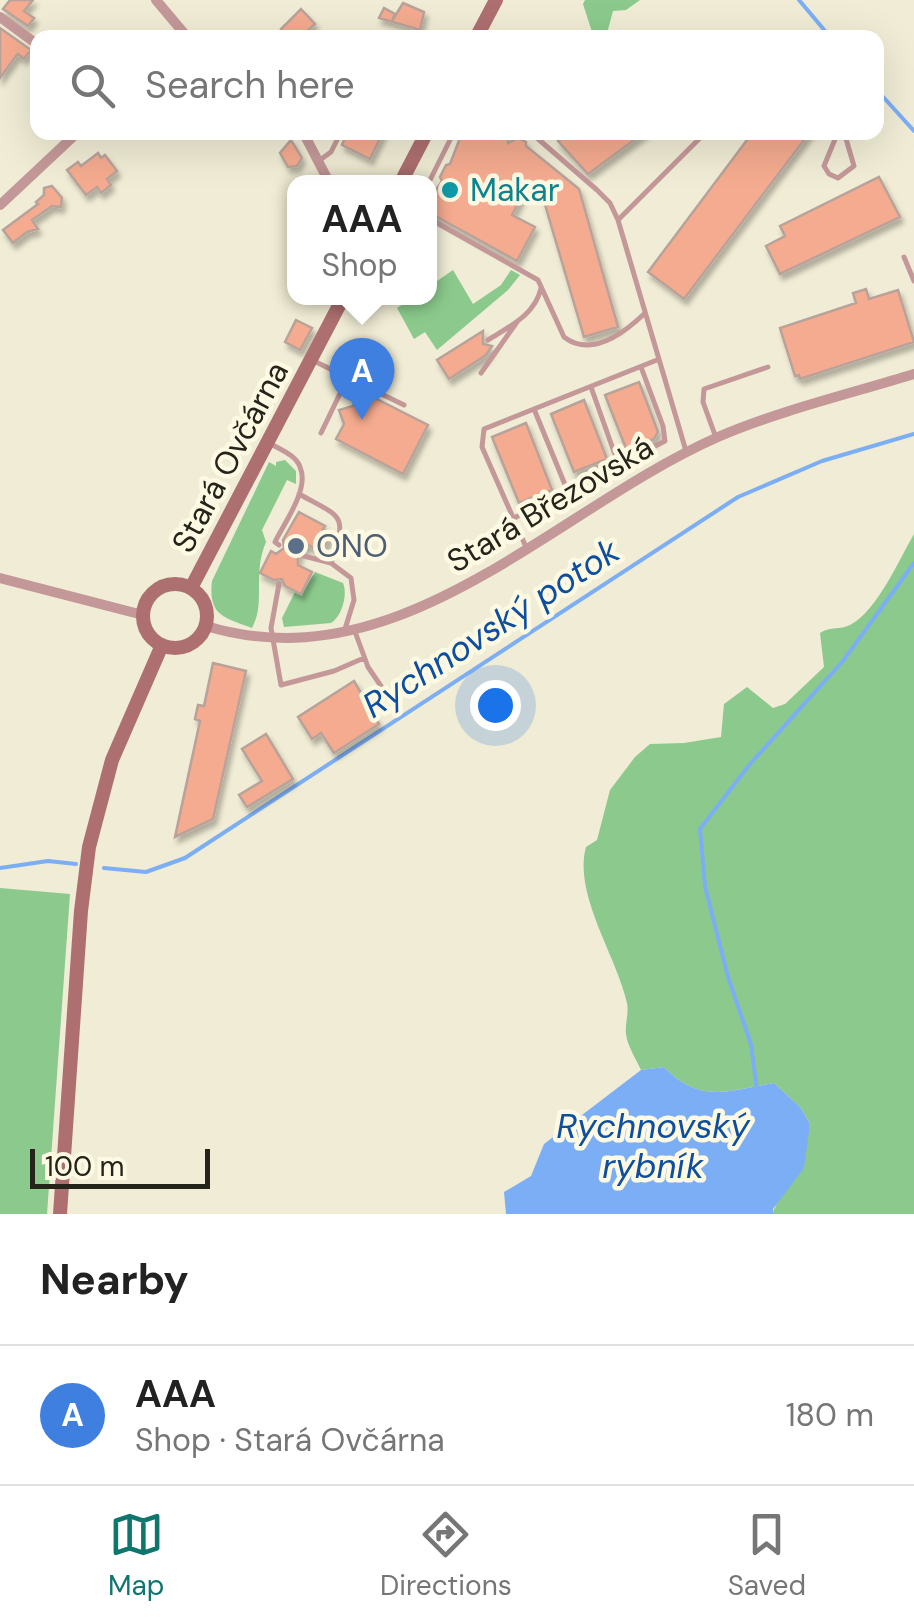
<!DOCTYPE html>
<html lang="en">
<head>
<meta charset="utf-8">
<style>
  :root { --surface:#fff; --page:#f6f6f6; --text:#222; --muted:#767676; --line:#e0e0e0; --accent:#0f766e }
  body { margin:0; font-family:"DM Sans",sans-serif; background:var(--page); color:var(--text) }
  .scale { position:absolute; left:30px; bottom:25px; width:180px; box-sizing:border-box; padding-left:10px; border:5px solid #25241b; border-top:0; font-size:28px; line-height:35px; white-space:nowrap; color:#25241b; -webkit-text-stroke:8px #fdf9e2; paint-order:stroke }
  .you { position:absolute; left:495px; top:705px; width:35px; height:35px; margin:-25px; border:8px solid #fff; border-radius:50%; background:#1a73e8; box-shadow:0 0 0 15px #1a73e833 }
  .badge { display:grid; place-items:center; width:65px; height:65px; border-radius:50%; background:var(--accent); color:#fff; font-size:32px; font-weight:700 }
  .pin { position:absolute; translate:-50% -82px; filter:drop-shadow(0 2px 5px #0008) }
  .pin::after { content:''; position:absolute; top:52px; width:35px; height:30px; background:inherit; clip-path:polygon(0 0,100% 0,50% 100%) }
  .popup { position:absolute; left:287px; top:175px; width:150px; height:130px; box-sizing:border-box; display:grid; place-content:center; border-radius:20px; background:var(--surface); filter:drop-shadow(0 2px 8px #0005); font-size:32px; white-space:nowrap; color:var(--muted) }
  .popup b { font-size:38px; color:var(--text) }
  .popup::after { content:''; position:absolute; left:50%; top:100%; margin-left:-20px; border:20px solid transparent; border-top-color:var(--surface) }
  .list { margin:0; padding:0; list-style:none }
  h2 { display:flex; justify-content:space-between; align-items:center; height:130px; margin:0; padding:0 40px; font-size:42px }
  h2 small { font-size:32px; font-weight:400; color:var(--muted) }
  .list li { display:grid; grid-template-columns:65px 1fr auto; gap:30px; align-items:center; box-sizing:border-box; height:140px; padding:0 40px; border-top:2px solid var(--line) }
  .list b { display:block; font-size:38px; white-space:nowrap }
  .list p { margin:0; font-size:32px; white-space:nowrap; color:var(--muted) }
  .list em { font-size:32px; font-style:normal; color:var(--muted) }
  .icon { flex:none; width:55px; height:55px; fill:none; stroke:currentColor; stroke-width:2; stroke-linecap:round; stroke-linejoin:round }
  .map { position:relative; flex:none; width:914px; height:1214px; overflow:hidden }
  .search { position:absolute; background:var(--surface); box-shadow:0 10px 40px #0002; left:30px; right:30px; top:30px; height:110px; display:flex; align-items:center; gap:25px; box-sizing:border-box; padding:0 35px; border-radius:20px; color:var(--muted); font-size:38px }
  .sheet { height:270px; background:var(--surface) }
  nav { display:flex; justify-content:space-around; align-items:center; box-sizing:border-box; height:140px; border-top:2px solid var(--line); background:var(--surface); font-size:28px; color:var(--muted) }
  nav a { display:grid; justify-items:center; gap:5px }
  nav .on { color:var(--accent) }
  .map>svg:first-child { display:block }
  .green { fill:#8bca8c }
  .water { fill:#7caef6 }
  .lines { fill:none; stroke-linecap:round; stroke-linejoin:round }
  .stream { stroke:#7caef6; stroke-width:4 }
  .building { fill:#f4ab8f; stroke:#b9a29a; stroke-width:2.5; filter:url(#shadow) }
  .service { stroke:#c49898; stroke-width:5 }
  .minor { stroke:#c49898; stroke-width:10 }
  .secondary { stroke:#ae6f70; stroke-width:14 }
  .culture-dot { fill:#0f9aa8; stroke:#fdf9e2; stroke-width:4 }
  .service-dot { fill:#5c6f8a; stroke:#fdf9e2; stroke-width:4 }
  .labels { text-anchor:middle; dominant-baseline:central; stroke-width:9; stroke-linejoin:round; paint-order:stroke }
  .culture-label { font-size:32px; fill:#0d838f; stroke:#fdf9e2; text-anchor:start }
  .street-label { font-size:32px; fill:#25241b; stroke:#fdf9e2 }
  .service-label { font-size:32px; fill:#4e5e75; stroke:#fdf9e2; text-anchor:start }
  .water-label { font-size:35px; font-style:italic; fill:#0d4ea1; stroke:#fdf9e2 }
</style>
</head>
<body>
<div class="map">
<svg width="914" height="1214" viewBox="0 0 914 1214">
  <defs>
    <filter id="shadow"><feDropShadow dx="3" dy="5.5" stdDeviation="2.5" flood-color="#0004"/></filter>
  </defs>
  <rect width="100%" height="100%" fill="#f0ecd5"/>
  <!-- green -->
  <path class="green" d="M585,0h55l-14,10 -13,1 -7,26 -12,1 -11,-34z
    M453,270l20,34 28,-19 10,-15 9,5 -12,15 -71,60 -12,-18 -11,7 -17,-31 16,-10h17v-12z
    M285,460l11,11v13l-9,-4 -25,50 4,12c-14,33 0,60 -14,86 -28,-11 -44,-12 -40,-47l57,-119 7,4v-4z
    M914,534v680h-142l35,-75 3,-15 -9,-16 -27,-25c-46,8 -74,21 -110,-16l-23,3c-5,-11 -14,-25 -15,-36 -1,-11 3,-20 1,-31 -11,-48 -54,-109 -41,-156l11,-7 13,-50 25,-33 15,-13 34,-1 37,-6 3,-33 23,-17 26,21 12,-4 39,-37 -4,-34c11,-7 20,-3 30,-8 27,-14 49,-65 64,-91z
    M315,572l28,11c5,12 -1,33 -12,40l-47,4 -2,-9 13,-26 6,3z
    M0,888l70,6 -23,320h-47z"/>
  <!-- water -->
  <path class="water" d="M664,1067c36,37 64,24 110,16l27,25 9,16 -6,44 -31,41v5h-267l-2,-22 27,-16 13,-32 97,-74z"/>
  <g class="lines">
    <!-- stream -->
    <path class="stream" d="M799,0l32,38
      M876,89l38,42
      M0,868l48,-7 28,3
      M104,868l42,4 39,-14 553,-361 84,-36 92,-27
      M757,1090l-6,-46 -23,-67 -23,-91 -5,-57 50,-65 93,-103 71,-98"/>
  </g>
  <!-- building -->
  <path class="building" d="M10,0h23l-9,11 10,7 -6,8 -25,-17z
    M403,3l21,9 -4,18 -41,-12 5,-10 11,6 -3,7z
    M301,9l14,15 -15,14h-11l-8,-9z
    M0,28l31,22 -7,9 -6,-5 -2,2 -16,22z
    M347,132h36l-13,27 -28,-14z
    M467,132h40l1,11 10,-5 8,4v4l53,43 39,138 -34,10 -43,-146 -11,-10 -18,34 23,12 -18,34 -87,-48v-14l12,-18 -2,-4 6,-12 4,-1 10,-26h10z
    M570,132h75l-57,42 -30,-33z
    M753,132h57l-126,167 -36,-27z
    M291,140l11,18 -5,8 -9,1 -8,-14z
    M98,153l3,5 4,-3 12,16 -10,8 4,6 -10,8 -4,-6 -11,8 -19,-25 11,-8 3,4z
    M879,177l21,40 -120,57 -14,-28 19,-10 -5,-10z
    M52,186l10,12 -1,9 -9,-1 -20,14 6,9 -11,3 -14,11 -10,-13 35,-26 -2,-2 8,-7v-7z
    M866,289l3,10 29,-9 16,52 -114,37 -1,-4 -4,1 -15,-48 76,-25 -3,-10z
    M296,320l16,8 -12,22 -15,-8z
    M483,331v13l9,2 -6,9 -37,24 -12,-19z
    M639,382l19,50 -4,7 -27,12 -22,-56z
    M361,391l67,34 -25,49 -67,-35 8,-15 -5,-14 14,-4z
    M584,400l23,59 -33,13 -23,-58z
    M526,423l26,67 -33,13 -27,-66z
    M299,512l26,14 -2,3 8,4 -9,19 -14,-7 -10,9v11l14,7 -11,22 -16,-8 -3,-7 -8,1 -14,-7 11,-22 5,3 8,-6 -1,-8z
    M213,663l33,8 -33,148 -38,18 25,-116 -5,-2 3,-14 6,1z
    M354,681l25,43 -45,29 -13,-20 -9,6 -14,-22z
    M266,734l27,45 -46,28 -8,-12 23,-14 -20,-32z"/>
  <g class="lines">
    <!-- service -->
    <path class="service" d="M530,132l67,58 13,13 8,17 68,231
      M838,132l-14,34 5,8 9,4 16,-12 -10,-34
      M320,160l11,-8 10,-20
      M429,182l25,-50
      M430,219l108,61 26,57c27,21 60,-4 80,-23
      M618,220l88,-88
      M904,257l10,24
      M488,340c22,-14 47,-25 53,-52
      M314,361l90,44
      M481,373l36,-51
      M591,387l28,79
      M534,409l34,83
      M321,433l27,-56
      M715,435l-12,-33 1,-13 64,-22
      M269,443c10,6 27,12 31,24 10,22 -16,56 -25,75l4,3
      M299,494c43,24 49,19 32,69
      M514,518l151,-77 -2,-15 -22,-59
      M526,547l-44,-100 2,-18 173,-69
      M304,556l27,7 20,15 3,22 -9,29
      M279,584l-8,44 10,57 53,-14 30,-13
      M354,629l14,38 17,25"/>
    <!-- minor -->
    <path class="minor" d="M156,0l32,38
      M0,17l38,28
      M303,132l26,50
      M0,205l78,-73
      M0,578l143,37
      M206,626c195,59 348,-117 512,-189 63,-27 131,-43 196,-63"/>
    <!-- secondary -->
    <path class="secondary" d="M476,38l20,-38
      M401,182l26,-50
      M143 616a32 32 0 1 1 64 0a32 32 0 1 1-64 0Z
      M191,588l152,-290
      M60,1214l21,-303 8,-64 23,-87 50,-115"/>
  </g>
  <!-- markers -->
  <circle class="culture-dot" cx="450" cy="190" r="10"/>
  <circle class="service-dot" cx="296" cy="546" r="10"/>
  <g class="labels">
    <!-- culture labels -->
    <g class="culture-label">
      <text x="470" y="190">Makar</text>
    </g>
    <!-- street labels -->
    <g class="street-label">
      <text transform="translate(230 457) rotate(-62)">Stará Ovčárna</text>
      <text transform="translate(550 504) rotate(-31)">Stará Březovská</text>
    </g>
    <!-- service labels -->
    <g class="service-label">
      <text x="316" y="546">ONO</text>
    </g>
    <!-- water labels -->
    <g class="water-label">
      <text transform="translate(491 628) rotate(-33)">Rychnovský potok</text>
      <text x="653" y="1126">Rychnovský<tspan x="653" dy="40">rybník</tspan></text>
    </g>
  </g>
</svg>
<div class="scale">100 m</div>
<div class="you"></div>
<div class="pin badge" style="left:362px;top:420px;background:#3f7fe0">A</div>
<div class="popup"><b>AAA</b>Shop</div>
<div class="search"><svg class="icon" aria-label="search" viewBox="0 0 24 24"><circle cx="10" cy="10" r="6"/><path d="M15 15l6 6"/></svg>Search here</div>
</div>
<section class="sheet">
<h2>Nearby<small></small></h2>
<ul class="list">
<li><span class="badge" style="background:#3f7fe0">A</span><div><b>AAA</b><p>Shop · Stará Ovčárna</p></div><em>180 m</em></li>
</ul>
</section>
<nav>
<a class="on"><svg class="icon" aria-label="map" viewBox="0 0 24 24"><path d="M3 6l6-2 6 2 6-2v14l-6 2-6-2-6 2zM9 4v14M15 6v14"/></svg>Map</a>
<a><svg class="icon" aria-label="directions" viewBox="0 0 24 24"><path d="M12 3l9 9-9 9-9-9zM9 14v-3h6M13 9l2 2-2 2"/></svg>Directions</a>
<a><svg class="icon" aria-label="saved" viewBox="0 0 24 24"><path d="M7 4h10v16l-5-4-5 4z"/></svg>Saved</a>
</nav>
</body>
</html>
